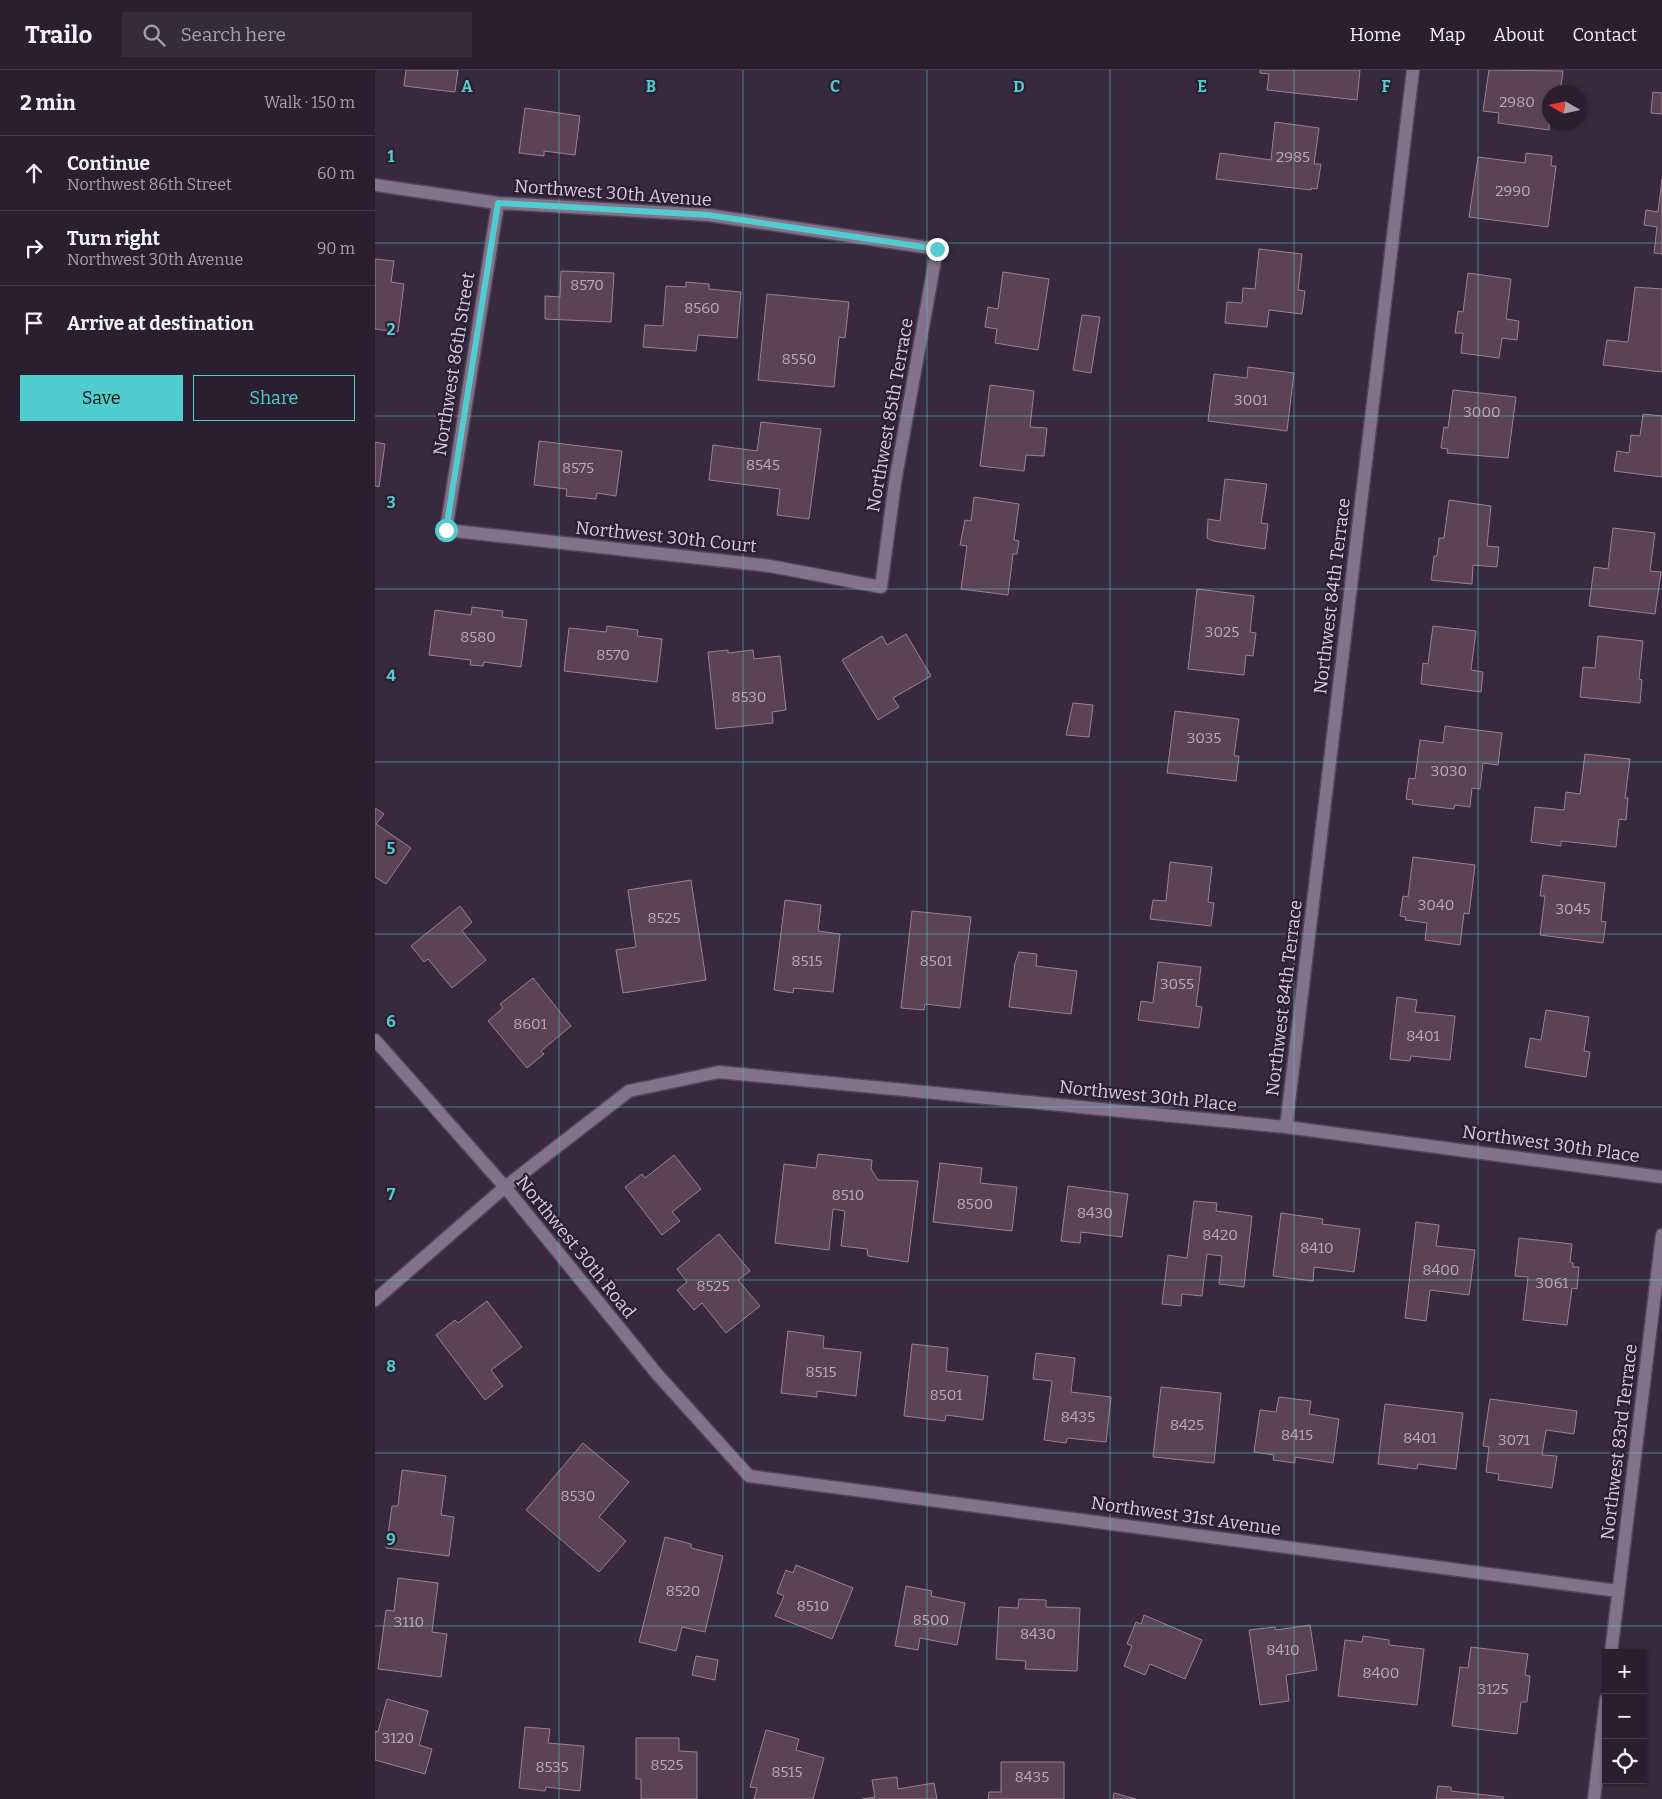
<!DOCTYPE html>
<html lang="en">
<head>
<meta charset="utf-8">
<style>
  :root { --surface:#291f2e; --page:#352c3a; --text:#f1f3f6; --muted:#a5a2aa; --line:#453d4a; --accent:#52cdcf }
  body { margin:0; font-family:Bitter,serif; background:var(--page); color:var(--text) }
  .controls { position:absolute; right:15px; bottom:15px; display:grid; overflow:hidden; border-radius:0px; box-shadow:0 1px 4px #0004 }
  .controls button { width:45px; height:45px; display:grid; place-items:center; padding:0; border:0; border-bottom:1px solid var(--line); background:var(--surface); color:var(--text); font:25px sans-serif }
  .compass { position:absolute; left:1167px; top:15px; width:45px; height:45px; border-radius:50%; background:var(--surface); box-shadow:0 1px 4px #0004; rotate:279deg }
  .stop { position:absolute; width:15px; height:15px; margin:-11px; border:4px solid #52cdcf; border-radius:50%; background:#fff }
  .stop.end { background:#52cdcf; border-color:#fff; box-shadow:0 1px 5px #0008 }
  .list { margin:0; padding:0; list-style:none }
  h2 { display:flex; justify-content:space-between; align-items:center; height:65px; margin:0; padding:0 20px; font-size:21px }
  h2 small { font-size:16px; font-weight:400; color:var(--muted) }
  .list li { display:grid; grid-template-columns:32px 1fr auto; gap:15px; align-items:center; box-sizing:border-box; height:75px; padding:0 20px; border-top:1px solid var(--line) }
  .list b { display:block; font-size:19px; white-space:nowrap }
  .list p { margin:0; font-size:16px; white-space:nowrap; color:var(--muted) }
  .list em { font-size:16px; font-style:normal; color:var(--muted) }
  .actions { display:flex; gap:10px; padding:15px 20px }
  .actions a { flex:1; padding:11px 0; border:1px solid var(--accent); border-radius:0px; text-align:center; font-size:18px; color:var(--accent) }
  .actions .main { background:var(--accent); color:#111 }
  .icon { flex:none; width:28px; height:28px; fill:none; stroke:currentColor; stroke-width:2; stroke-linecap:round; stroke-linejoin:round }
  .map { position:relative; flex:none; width:1287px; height:1729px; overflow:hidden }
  header { display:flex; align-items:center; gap:30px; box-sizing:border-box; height:70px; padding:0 25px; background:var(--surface); border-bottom:1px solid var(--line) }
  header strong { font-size:24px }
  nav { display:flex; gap:28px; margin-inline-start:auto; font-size:18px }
  .search { width:350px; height:45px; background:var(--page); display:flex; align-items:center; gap:12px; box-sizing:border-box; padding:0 18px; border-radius:0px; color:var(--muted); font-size:19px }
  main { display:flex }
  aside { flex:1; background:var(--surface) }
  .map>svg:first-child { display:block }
  .building { fill:#5b4353; stroke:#9b8192 }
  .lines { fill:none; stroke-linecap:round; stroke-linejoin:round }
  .minor-casing { stroke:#524657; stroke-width:15 }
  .minor { stroke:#82728b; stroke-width:12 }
  .route { stroke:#52cdcf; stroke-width:6 }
  .grid { fill:none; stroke:#52cdcf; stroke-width:1; stroke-opacity:0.55 }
  .labels { text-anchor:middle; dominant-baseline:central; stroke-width:4.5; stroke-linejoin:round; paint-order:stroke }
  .number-label { font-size:15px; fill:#b8abb9 }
  .street-label { font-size:18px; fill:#d7cedb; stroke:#2d1f33 }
  .grid-label { font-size:16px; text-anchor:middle; font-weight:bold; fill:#52cdcf; stroke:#2d1f33; stroke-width:4.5; stroke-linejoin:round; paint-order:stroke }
</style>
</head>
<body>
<header>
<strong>Trailo</strong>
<div class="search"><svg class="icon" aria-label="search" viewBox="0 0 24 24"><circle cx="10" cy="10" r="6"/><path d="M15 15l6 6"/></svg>Search here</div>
<nav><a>Home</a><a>Map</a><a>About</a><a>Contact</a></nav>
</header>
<main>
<aside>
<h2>2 min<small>Walk · 150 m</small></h2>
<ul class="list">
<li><svg class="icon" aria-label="ahead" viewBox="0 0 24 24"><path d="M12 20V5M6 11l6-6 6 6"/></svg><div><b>Continue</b><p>Northwest 86th Street</p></div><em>60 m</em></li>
<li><svg class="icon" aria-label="right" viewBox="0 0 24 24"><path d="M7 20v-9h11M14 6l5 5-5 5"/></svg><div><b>Turn right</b><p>Northwest 30th Avenue</p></div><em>90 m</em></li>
<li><svg class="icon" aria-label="arrive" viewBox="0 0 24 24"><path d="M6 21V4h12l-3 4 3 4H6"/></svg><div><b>Arrive at destination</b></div></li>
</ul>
<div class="actions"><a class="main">Save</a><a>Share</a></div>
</aside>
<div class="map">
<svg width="1287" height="1729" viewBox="0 0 1287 1729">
  <rect width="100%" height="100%" fill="#37293e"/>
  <!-- building -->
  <path class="building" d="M31,0h52l-3,22 -51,-6z
    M885,0h100l-3,30 -90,-10 2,-16 -9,-1z
    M1114,0l74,1 -3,21h-11v38l-51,-7 1,-10 -16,-2z
    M1278,22l9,1v21l-11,-1z
    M150,38l55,8 -5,39 -31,-4v5l-25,-3z
    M900,52l44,6 -5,36h7l-4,25 -6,-1v2l-95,-11 4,-26 51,7z
    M1151,83l26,3 -1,10h5l-8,61 -79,-10 9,-60 47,6z
    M1287,109v75l-8,-1 3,-26 -13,-2 2,-15 12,2z
    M884,179l43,5 -4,36 7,1 -3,23 -33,-4 -2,17 -42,-4 2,-21 15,1 1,-15 12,1z
    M0,189l19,2 -3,21 13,2 -6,48 -23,-3z
    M186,201l53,2 -3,49 -66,-3v-23l15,1z
    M628,202l46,7 -11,71 -43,-7 2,-14 -12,-2 3,-20 10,2z
    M1093,203l43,6 -5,40 13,2 -2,19 -15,-2 -3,20 -38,-5 2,-20h-8l3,-22 5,1z
    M311,212l23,2v5l32,3 -4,46 -39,-3 -2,16 -53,-4 2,-22 18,1 3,-40 20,1z
    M1260,217l27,2v83l-59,-7 4,-25 21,2z
    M392,224l82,8 -4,36 -6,-1 -5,50 -76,-7z
    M707,245l18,2 -9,56 -18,-3z
    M873,297l46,6 -7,58 -79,-10 6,-47 33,4z
    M615,315l44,6 -4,36 17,1 -3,28 -18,-1 -2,16 -44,-5z
    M1078,320l63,7 -8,61 -61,-5 1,-4 -7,-1 3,-21 4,1z
    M1268,344l19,2v61l-48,-6 3,-20 12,2 2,-18 9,1z
    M386,352l60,7 -12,90 -32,-4 3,-26 -71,-9 4,-35 44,6z
    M164,371l83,10 -6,45 -19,-3 -1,6 -30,-3 1,-7 -33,-4z
    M0,372l10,2 -6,43 -4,-1z
    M850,409l42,5 -6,39 7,1 -3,25 -52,-8 -6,-3 1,-19 12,2z
    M599,427l45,7 -5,36 5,1 -2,13h-4l-5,41 -47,-6 6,-43 -7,-1 5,-25 6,1z
    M1074,430l42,6 -4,40 12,1 -2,20 -24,-2 -1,19 -41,-4 3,-24h3l2,-18h5z
    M1238,458l42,5 -5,38 11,1 -6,42 -66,-8 5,-39 14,2z
    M822,519l57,7 -4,36 6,1 -3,23 -7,-1 -2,20 -56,-6z
    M97,537l31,4 -1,6 25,3 -6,47 -37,-5 -1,4 -13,-1 1,-5 -42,-5 6,-45 36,5z
    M232,556l31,4 -1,6 25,3 -5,43 -93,-11 5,-43 37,4z
    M1058,556l43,5 -5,39 12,2 -2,20 -60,-8 2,-21 5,1z
    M531,564l25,42 -38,22 6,9 -21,13 -36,-60 40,-24 5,9z
    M1223,566l45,5 -4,38 3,1 -2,23 -60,-6 3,-30 12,1z
    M353,580v3l25,-3 1,9 26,-3 6,54 -14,2 1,11 -57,6 -8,-77z
    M698,633l20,2 -4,32 -23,-2z
    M800,641l64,8 -5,37h5l-3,25 -69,-8z
    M1070,656l57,7 -4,32 -15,-2 -3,26 -8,-1 -2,19 -15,-2 -1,4 -42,-5 1,-4 -7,-1 3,-21 6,1 5,-39 23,3z
    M1210,684l45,5 -5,39h3l-2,22 -7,-1 -3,28 -55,-6v5l-30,-4 4,-35 29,3 2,-18 14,2z
    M0,738l9,6 -8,10 35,24 -25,36 -11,-7z
    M1038,787l62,8 -6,49 -5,-1 -4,32 -35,-5 2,-17 -22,-3 1,-3 -6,-1 3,-20 5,1z
    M795,792l42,5 -4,35 6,1 -3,23 -61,-7 3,-19 13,1z
    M1168,805l62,8 -4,38 5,1 -3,21 -63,-8 5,-39h-5z
    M316,810l15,100 -83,13 -7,-43 20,-3 -8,-57z
    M410,830l36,5 -3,26 22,3 -7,58 -39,-4 -1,5 -19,-3z
    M85,836l12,16 -10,9 24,29 -34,28 -24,-29 -4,3 -13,-16z
    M537,841l59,6 -11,91 -35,-4 -1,6 -23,-2z
    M644,882l18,2 -1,12 41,5 -6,43 -62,-7 6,-44z
    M783,892l43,5 -5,39 6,1 -3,21 -61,-8 3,-19 12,2z
    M158,908l38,48 -30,25 3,3 -17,14 -39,-47 15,-13 -3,-4z
    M1022,927l20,3 -2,12 40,4 -5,44 -39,-4 -1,5 -20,-2z
    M1171,940l43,7 -5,34 6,1 -4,25 -61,-10 5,-29 11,2z
    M443,1084l54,6 -1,9 7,11 40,1 -10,81 -40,-6 -1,-7 -26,-3 4,-35 -12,-2 -4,41 -54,-7 9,-79 32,4z
    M299,1085l27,34 -29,23 8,9 -18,14 -37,-48 17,-13 3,4z
    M565,1093l42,5 -2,15 37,4 -5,44 -79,-9z
    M693,1116l60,8 -6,43 -41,-5 -1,11 -19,-2z
    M819,1131l23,2 -1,8 36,5 -8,71 -25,-3 3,-28 -15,-2 -5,42 -20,-2 -1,12 -19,-2 6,-49 19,3z
    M906,1143l42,6 -1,5 38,5 -6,43 -40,-5 -1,14 -40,-5z
    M1041,1152l23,3 -3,21 39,4 -6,45 -39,-5 -4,31 -21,-3z
    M344,1164l31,37 -12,9 22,26 -34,27 -24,-30 -8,7 -17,-20 10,-8 -10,-13z
    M1144,1168l53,6 -2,18 3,1v4h6l-2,22 -5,-1 -5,37 -44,-5 5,-43 -13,-1z
    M112,1231l35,46 -31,23 12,16 -18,14 -49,-65 19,-15 3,3z
    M413,1261l36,5 -1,12 38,4 -5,44 -39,-5v6l-36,-4z
    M537,1274l36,4 -2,23 42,5 -5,44 -37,-5 -1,6 -41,-5z
    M661,1283l39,5 -4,34 40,5 -5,45 -39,-4 -1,5 -22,-3 8,-59 -19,-2z
    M786,1317l60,6 -7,70 -61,-6z
    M904,1327l32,4 -2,13 30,5 -6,44 -38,-6v6l-22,-3 1,-5 -20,-3 6,-42 16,2z
    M1115,1329l87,12 -3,23 -28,-4 -4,25 15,1 -5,32 -54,-8 1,-6 -13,-2 3,-25 -6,-1z
    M1010,1334l78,9 -7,56 -38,-5 -1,5 -39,-5z
    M208,1373l46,39 -30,35 27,24 -27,31 -73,-62z
    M27,1400l44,6 -5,39 13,2 -5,39 -63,-8 6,-42h6z
    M290,1467l26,7v4l32,8 -18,76 -23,-5 -6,24 -37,-9z
    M421,1495l57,23 -21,51 -57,-23 9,-20 -7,-3 9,-23 7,3z
    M23,1508l40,5 -6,49 15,2 -6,43 -63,-8 8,-59 8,1z
    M531,1516l26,5 -1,5 34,7 -8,42 -37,-7 -2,12 -23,-4z
    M644,1529l27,1v7l34,1 -3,63 -52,-2 1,-8 -30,-2 3,-52 19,1z
    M769,1545l58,25 -17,39 -35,-15 -5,11 -21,-9 8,-20 -5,-2 9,-22 5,2z
    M935,1555l7,45 -31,5 3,26 -29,4 -11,-75 26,-3 1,3z
    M988,1566l26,4v5l35,4 -7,56 -79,-9 7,-56 17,2z
    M1096,1577l57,7 -3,21 5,1 -3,26h-6l-4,32 -65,-8 8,-59 8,1z
    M321,1586l22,4 -3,20 -23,-5z
    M12,1629l41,12 -9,34 13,4 -7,25 -50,-14v-29l3,1z
    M150,1657l25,2 -2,14 36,3 -4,45 -34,-4 -1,4 -26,-3z
    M391,1660l33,9 -3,11 28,8 -11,41h-59l3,-11 -7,-1z
    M261,1668h43v13l18,1v47h-56v-20h-5z
    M626,1692h63v37h-76l1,-7h12z
    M522,1707l1,12 36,-6 3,16h-75l13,-2 -3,-17z
    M1063,1716l13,1v4l53,6 -1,2h-67z
    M739,1723l22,6h-23z"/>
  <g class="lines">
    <defs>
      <path id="minor" d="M0,115l123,18 210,12 229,34 -42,233 -14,105 -111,-21 -324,-36 52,-327
        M0,970l130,147 152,187 92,102 869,115
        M911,1057l127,-1057
        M0,1230l130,-113 124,-96 90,-19 567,55 376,50
        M1236,1583l51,-418
        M1219,1729l12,-100"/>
    </defs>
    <!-- minor casing -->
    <use href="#minor" class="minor-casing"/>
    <!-- minor -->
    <use href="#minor" class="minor"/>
  </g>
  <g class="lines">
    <!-- route -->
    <path class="route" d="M71,460l52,-327 210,12 229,34"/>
  </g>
  <!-- grid -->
  <path class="grid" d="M184,0v1729M368,0v1729M552,0v1729M735,0v1729M919,0v1729M1103,0v1729M0,173h1287M0,346h1287M0,519h1287M0,692h1287M0,864h1287M0,1037h1287M0,1210h1287M0,1383h1287M0,1556h1287"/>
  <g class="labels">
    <!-- number labels -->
    <g class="number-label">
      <text x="1142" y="32">2980</text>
      <text x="918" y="87">2985</text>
      <text x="1138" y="121">2990</text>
      <text x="212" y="215">8570</text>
      <text x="327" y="238">8560</text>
      <text x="424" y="289">8550</text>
      <text x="876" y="330">3001</text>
      <text x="1107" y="342">3000</text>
      <text x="388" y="395">8545</text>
      <text x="203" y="398">8575</text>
      <text x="847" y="562">3025</text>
      <text x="103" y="567">8580</text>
      <text x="238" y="585">8570</text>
      <text x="374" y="627">8530</text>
      <text x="829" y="668">3035</text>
      <text x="1074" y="701">3030</text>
      <text x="1061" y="835">3040</text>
      <text x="1198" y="839">3045</text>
      <text x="289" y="848">8525</text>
      <text x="432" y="891">8515</text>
      <text x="561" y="891">8501</text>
      <text x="802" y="914">3055</text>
      <text x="155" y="954">8601</text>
      <text x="1048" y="966">8401</text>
      <text x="473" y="1125">8510</text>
      <text x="600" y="1134">8500</text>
      <text x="720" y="1143">8430</text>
      <text x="845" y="1165">8420</text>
      <text x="942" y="1178">8410</text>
      <text x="1066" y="1200">8400</text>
      <text x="1177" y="1213">3061</text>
      <text x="338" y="1216">8525</text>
      <text x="446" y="1302">8515</text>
      <text x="571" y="1325">8501</text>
      <text x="703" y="1347">8435</text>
      <text x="812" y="1355">8425</text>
      <text x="922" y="1365">8415</text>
      <text x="1045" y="1368">8401</text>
      <text x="1139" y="1370">3071</text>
      <text x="203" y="1426">8530</text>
      <text x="308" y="1521">8520</text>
      <text x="438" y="1536">8510</text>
      <text x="556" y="1550">8500</text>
      <text x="34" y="1552">3110</text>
      <text x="663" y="1564">8430</text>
      <text x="908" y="1580">8410</text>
      <text x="1006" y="1603">8400</text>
      <text x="1118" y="1619">3125</text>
      <text x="23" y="1668">3120</text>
      <text x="292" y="1695">8525</text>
      <text x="177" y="1697">8535</text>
      <text x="412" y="1702">8515</text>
      <text x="657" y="1707">8435</text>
    </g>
    <!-- street labels -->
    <g class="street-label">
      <text transform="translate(238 123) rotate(4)">Northwest 30th Avenue</text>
      <text transform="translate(79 294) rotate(-81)">Northwest 86th Street</text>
      <text transform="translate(515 345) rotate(-80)">Northwest 85th Terrace</text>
      <text transform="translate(291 467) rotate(6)">Northwest 30th Court</text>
      <text transform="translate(957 526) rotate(-83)">Northwest 84th Terrace</text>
      <text transform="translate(909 928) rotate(-83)">Northwest 84th Terrace</text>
      <text transform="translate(773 1026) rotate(6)">Northwest 30th Place</text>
      <text transform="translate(1176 1074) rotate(8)">Northwest 30th Place</text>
      <text transform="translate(201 1177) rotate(51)">Northwest 30th Road</text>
      <text transform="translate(1244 1372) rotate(-83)">Northwest 83rd Terrace</text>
      <text transform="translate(811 1446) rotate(8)">Northwest 31st Avenue</text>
    </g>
  </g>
  <g class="grid-label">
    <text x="92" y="22">A</text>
    <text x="276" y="22">B</text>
    <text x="460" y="22">C</text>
    <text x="644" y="22">D</text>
    <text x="827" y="22">E</text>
    <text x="1011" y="22">F</text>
    <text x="16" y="92">1</text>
    <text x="16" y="265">2</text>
    <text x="16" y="438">3</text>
    <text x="16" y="611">4</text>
    <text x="16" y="784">5</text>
    <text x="16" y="957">6</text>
    <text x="16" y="1130">7</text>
    <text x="16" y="1302">8</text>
    <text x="16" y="1475">9</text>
  </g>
</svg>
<div class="controls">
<button>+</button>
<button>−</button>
<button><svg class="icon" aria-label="locate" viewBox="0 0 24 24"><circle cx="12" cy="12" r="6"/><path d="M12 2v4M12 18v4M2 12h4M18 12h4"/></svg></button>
</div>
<svg class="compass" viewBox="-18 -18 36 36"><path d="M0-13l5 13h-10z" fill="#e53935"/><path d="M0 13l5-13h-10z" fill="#a5a2aa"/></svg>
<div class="stop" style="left:71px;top:460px"></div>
<div class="stop end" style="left:562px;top:179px"></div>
</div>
</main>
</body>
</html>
